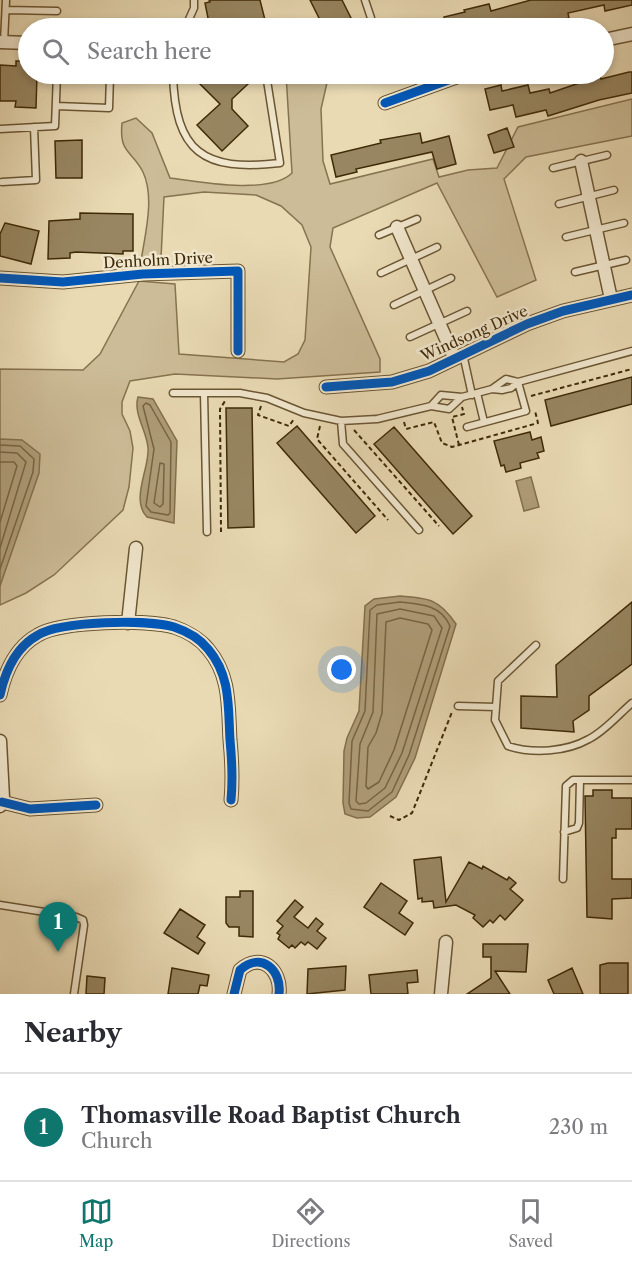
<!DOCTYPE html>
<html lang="en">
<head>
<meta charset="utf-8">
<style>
  :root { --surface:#fff; --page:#f7f7f7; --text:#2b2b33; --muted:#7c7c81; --line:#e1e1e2; --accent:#0f766e }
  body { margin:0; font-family:"Libre Caslon Text",serif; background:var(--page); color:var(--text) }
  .you { position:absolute; left:342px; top:670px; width:21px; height:21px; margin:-15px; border:4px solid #fff; border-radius:50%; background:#1a73e8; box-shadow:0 0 0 9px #1a73e833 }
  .badge { display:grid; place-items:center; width:39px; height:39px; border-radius:50%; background:var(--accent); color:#fff; font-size:20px; font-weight:700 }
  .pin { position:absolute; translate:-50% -50px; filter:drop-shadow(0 2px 3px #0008) }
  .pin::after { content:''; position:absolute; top:32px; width:21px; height:18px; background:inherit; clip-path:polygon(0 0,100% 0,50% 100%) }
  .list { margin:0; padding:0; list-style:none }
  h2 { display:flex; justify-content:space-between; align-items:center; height:78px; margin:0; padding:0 24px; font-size:26px }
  h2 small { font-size:20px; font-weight:400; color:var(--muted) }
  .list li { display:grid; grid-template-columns:39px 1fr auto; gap:18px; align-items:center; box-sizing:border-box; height:108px; padding:0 24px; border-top:2px solid var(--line) }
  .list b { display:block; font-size:22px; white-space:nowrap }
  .list p { margin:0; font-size:20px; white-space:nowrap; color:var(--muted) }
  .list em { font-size:20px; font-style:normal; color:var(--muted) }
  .icon { flex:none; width:33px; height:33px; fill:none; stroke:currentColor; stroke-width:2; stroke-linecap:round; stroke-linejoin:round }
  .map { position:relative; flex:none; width:632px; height:994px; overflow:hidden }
  .search { position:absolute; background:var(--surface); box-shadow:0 3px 9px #0003; left:18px; right:18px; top:18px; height:66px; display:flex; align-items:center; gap:15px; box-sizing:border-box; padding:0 21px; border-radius:33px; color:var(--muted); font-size:22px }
  .sheet { height:186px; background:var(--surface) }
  nav { display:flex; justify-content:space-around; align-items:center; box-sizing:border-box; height:84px; border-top:2px solid var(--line); background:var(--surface); font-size:16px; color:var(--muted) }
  nav a { display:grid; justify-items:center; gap:3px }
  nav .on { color:var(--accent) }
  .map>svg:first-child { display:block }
  .green { fill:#ccbc97; stroke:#867350; stroke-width:1.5 }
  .water { fill:#af9e7a; stroke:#82704c; stroke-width:1.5 }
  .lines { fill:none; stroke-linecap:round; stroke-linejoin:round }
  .shore { stroke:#776441; stroke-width:1.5 }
  .building { fill:#978661; stroke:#3f2a08; stroke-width:1.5 }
  .service-casing { stroke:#6a5633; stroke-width:9 }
  .minor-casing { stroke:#6a5633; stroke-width:15 }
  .path { stroke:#3f2a08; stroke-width:2; stroke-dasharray:4.5 3; stroke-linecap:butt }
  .service { stroke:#f1e7ce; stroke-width:6 }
  .minor { stroke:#f1e7ce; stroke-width:12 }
  .cycleway-casing { stroke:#f1e7ce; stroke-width:13 }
  .cycleway { stroke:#0057b8; stroke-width:9 }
  .labels { text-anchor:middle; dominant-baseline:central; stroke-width:5; stroke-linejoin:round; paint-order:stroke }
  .street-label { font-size:15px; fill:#3f2a08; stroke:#f1e7ce }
</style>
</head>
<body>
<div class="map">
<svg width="632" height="994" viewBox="0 0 632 994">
  <rect width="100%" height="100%" fill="#e9dab4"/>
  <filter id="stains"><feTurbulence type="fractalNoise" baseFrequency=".00333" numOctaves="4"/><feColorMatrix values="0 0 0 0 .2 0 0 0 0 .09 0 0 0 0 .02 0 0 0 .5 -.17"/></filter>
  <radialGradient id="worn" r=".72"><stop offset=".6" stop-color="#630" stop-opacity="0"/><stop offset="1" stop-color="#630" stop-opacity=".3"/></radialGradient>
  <!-- green -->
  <path class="green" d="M286,74h43l-8,35 2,52 7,23 103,-25 6,18 29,-7 29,-2 21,-41 114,-28v37l-106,21 -22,22 32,101 -39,17 -60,-114 -104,45 -3,19 50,112v13l-103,7 -102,-5 -45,7 -8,21v12l8,17 3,17 -4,39 -6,23 -69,65 -28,18 -26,12v-236l83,1 17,-16 39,-73 36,3 4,70 105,8 14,-8 7,-14 6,-93 -9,-22 -21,-19 -25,-11 -52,-3 -40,5 -3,61 -20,3c4,-27 14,-63 2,-89 -11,-22 -24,-18 -21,-49l14,-5 16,15 18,45c29,4 100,17 122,-5z"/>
  <!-- water -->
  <path class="water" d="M138,397l15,2 24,42 -3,82 -27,-6c-17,-17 3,-50 1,-69 -1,-17 -15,-34 -10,-51z
    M0,439l22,1 18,14 -1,19 -39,113z
    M531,477l8,30 -15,4 -8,-30z
    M400,596c29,2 39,3 56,28l-41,134 -19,39 -26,20 -13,1 -12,-4 -2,-11 1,-52 3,-13 12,-27 6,-105 9,-7z"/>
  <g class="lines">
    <!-- shore -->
    <path class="shore" d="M146,403l4,2 21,37 -1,71 -2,2 -17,-3 -5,-6 8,-57 -11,-43z
      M0,445l20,1 14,13 -1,13 -33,97
      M0,452l17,1 9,9 -26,86
      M0,462h14l3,4 -17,56
      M160,463l4,1v5l-1,35 -3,3 -6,-4z
      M400,602c21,2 41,3 50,24l-41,129 -17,37 -24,19 -17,-2 -2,-6 3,-62 13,-30 5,-101 7,-5z
      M400,609l34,7 8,12 -40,125 -17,35 -19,15 -7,1 -3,-3 4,-57 13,-32 4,-98z
      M400,618l28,6 4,6 -38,120 -15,32 -11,7 -2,-3 2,-39 8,-14 6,-20 4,-91z"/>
  </g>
  <!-- building -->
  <path class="building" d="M209,0h51l7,28h-52l-1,-6 -5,1 -4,-20 5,-1z
    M310,0h32l14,28h-32z
    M531,0h101v5l-27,6 -1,-6 -36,8 1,5 -40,10h-7l-1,-5 -25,5h-49l-3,-11 21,-5 -1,-2 25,-6 2,7z
    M16,61h12v13h9l-1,34 -21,-1 1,-6h-16v-36l16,1z
    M629,72h3v21l-33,7 -51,16 -2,-6 -30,7 -3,-12 -23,5 -5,-21 16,-4 1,6 26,-6 2,8 19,-4 1,4 50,-17 1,3z
    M209,74h30l10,9 -17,16v10l16,17 -26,25 -25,-26 23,-21 -21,-21z
    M507,128l7,19 -20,6 -6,-18z
    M420,133l2,10 27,-7 7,28 -19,5 -5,-17 -76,17 1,3 -21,5 -5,-22 50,-12 -1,-3z
    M82,140v38h-26l-1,-37z
    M80,213l53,1v37h-10v3l-47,-2 -6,1v5l-22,1 1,-38 31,-2z
    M5,223l34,8 -8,33 -31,-8v-22z
    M632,377v27l-81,22 -6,-26z
    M226,408h26l2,119 -26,1z
    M297,426l78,90 -19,17 -79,-90z
    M394,427l78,89 -19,18 -79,-90z
    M530,432l2,8 9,-3 3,14 -7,2 2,5 -19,5 1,5 -15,4 -2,-7 -3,1 -7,-25z
    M632,602v62l-43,32v14l-16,11 1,11 -53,-4v-32l36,1 -1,-32z
    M593,790h19v8h20v31h-16v9h-4v41h20v19l-20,1v20l-25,-2 -2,-121h8z
    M441,857l5,45 23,-40 13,7 1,-3 24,14 2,-3 7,6 -6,6 13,11 -18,20 -5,-5 -7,8 -3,-3 -7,7 -10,-9 2,-3 -19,-10 -22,3 -1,-7 -11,1v-4l-4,1 -4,-39z
    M381,883l26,18 -8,12 14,10 -8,12 -41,-28z
    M240,891h13v46l-14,-1v-9h-10l-3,-4v-26h14z
    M295,900l8,7 -9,10 14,11 8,-10 7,6 -6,7 9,7 -9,11 -9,-7 -3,3 -4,-3 -6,6 -3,-3 -3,3 -11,-9 2,-4 -3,-2 6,-7 -6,-5z
    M180,909l25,16 -8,12 8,6 -7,11 -34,-21z
    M483,944h45l-2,28 -31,-1 15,23h-43l24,-16v-21h-8z
    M608,963h20v31h-28v-29z
    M346,966l-1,24 -38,4 1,-25z
    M172,968l37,7 -2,11 -7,-1 -2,9h-30z
    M572,968l11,26h-29l-6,-14z
    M417,970l1,12 -11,1 1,11h-37l-2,-19z
    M87,976l18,2 -1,16h-18z"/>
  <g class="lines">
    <defs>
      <path id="service" d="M365,0l6,18
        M6,10l51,1
        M185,28l9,-20v-8
        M4,42l2,-42
        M173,74c2,78 30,98 107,89l-14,-89
        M56,106l53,2 1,-33 -36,-1
        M0,129l55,-3 2,-52
        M553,168l54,-13
        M2,182l34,-2 -2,-53
        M559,204l55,-14
        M379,235l38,-16
        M566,237l58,-14
        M575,272l51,-12
        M381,273l56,-26
        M394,305l57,-27
        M410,337l57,-26
        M463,354l9,41
        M492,389l14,-10 12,3
        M173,393h67l27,5 37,15 37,8 36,-2 54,-13 18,3 13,-12
        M204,393l3,139
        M477,393l7,29
        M431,406l10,-11 21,2 30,-8 10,1 9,-2 7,-6 114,-31
        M341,421l2,23 76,86
        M467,427l59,-16 -8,-29
        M536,645l-38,36 -3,39 13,26c25,8 58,6 81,-7 16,-8 30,-25 43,-36
        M458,706l38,1
        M564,832l13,-4 2,-5 1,-43
        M563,879l3,-93 7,-6h59
        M0,905l76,12 7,3 1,5 -10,69"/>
      <path id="minor" d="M604,40l28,-6
        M0,42l28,1
        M385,103l80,-29
        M581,161l30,138
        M397,227l57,130
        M0,278l63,4 80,-8 95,-3v80
        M326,387l66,-5 37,-11 98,-47 36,-13 69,-16
        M128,623l8,-75
        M0,695c5,-23 16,-48 38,-60 23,-14 109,-16 136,-8 12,4 26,12 34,22 23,27 20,58 22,91 2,21 3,39 1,60
        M0,741l3,57 -3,8
        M2,802l28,7 66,-4
        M234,994l6,-24c21,-19 42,0 39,24
        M441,994l5,-52"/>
    </defs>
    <!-- service casing -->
    <use href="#service" class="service-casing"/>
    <!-- minor casing -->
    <use href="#minor" class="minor-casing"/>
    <!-- path -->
    <path class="path" d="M531,396l101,-27
      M261,406l-3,9 31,11 5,-7
      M404,422l2,7 28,-7 8,21 10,4 86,-24 -3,-12
      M320,426l-3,13 71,81
      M354,430l85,96
      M459,445l-7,-28 12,-3 -2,-7
      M221,532l-1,-123 5,-8
      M390,816l9,4 13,-7 40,-101"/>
    <!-- service -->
    <use href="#service" class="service"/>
    <!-- minor -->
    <use href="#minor" class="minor"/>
    <defs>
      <path id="cycleway" d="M385,103l80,-29
        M0,278l63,4 80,-8 95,-3v80
        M326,387l66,-5 37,-11 98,-47 36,-13 69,-16
        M0,695c5,-23 16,-48 38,-60 23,-14 109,-16 136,-8 12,4 26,12 34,22 23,27 20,58 22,91 2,21 3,39 1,60
        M2,802l28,7 66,-4
        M234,994l6,-24c21,-19 42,0 39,24"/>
    </defs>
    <!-- cycleway casing -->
    <use href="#cycleway" class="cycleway-casing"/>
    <!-- cycleway -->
    <use href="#cycleway" class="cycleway"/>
  </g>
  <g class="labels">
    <!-- street labels -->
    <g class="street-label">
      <text transform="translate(158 260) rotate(-3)">Denholm Drive</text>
      <text transform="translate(474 333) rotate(-24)">Windsong Drive</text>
    </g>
  </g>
  <rect width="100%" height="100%" filter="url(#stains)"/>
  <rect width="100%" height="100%" fill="url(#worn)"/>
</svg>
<div class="you"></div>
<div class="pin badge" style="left:58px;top:952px">1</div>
<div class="search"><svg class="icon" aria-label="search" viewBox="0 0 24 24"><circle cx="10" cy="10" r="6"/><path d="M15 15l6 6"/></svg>Search here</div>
</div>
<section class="sheet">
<h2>Nearby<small></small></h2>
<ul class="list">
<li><span class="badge">1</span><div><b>Thomasville Road Baptist Church</b><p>Church</p></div><em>230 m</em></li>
</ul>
</section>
<nav>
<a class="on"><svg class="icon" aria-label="map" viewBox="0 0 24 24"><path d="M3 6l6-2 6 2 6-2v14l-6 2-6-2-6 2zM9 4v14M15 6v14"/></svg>Map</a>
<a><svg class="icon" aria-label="directions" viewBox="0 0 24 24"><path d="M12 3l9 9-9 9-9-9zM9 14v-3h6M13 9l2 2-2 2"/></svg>Directions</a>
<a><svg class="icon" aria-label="saved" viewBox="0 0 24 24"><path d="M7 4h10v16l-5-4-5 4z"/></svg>Saved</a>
</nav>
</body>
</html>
